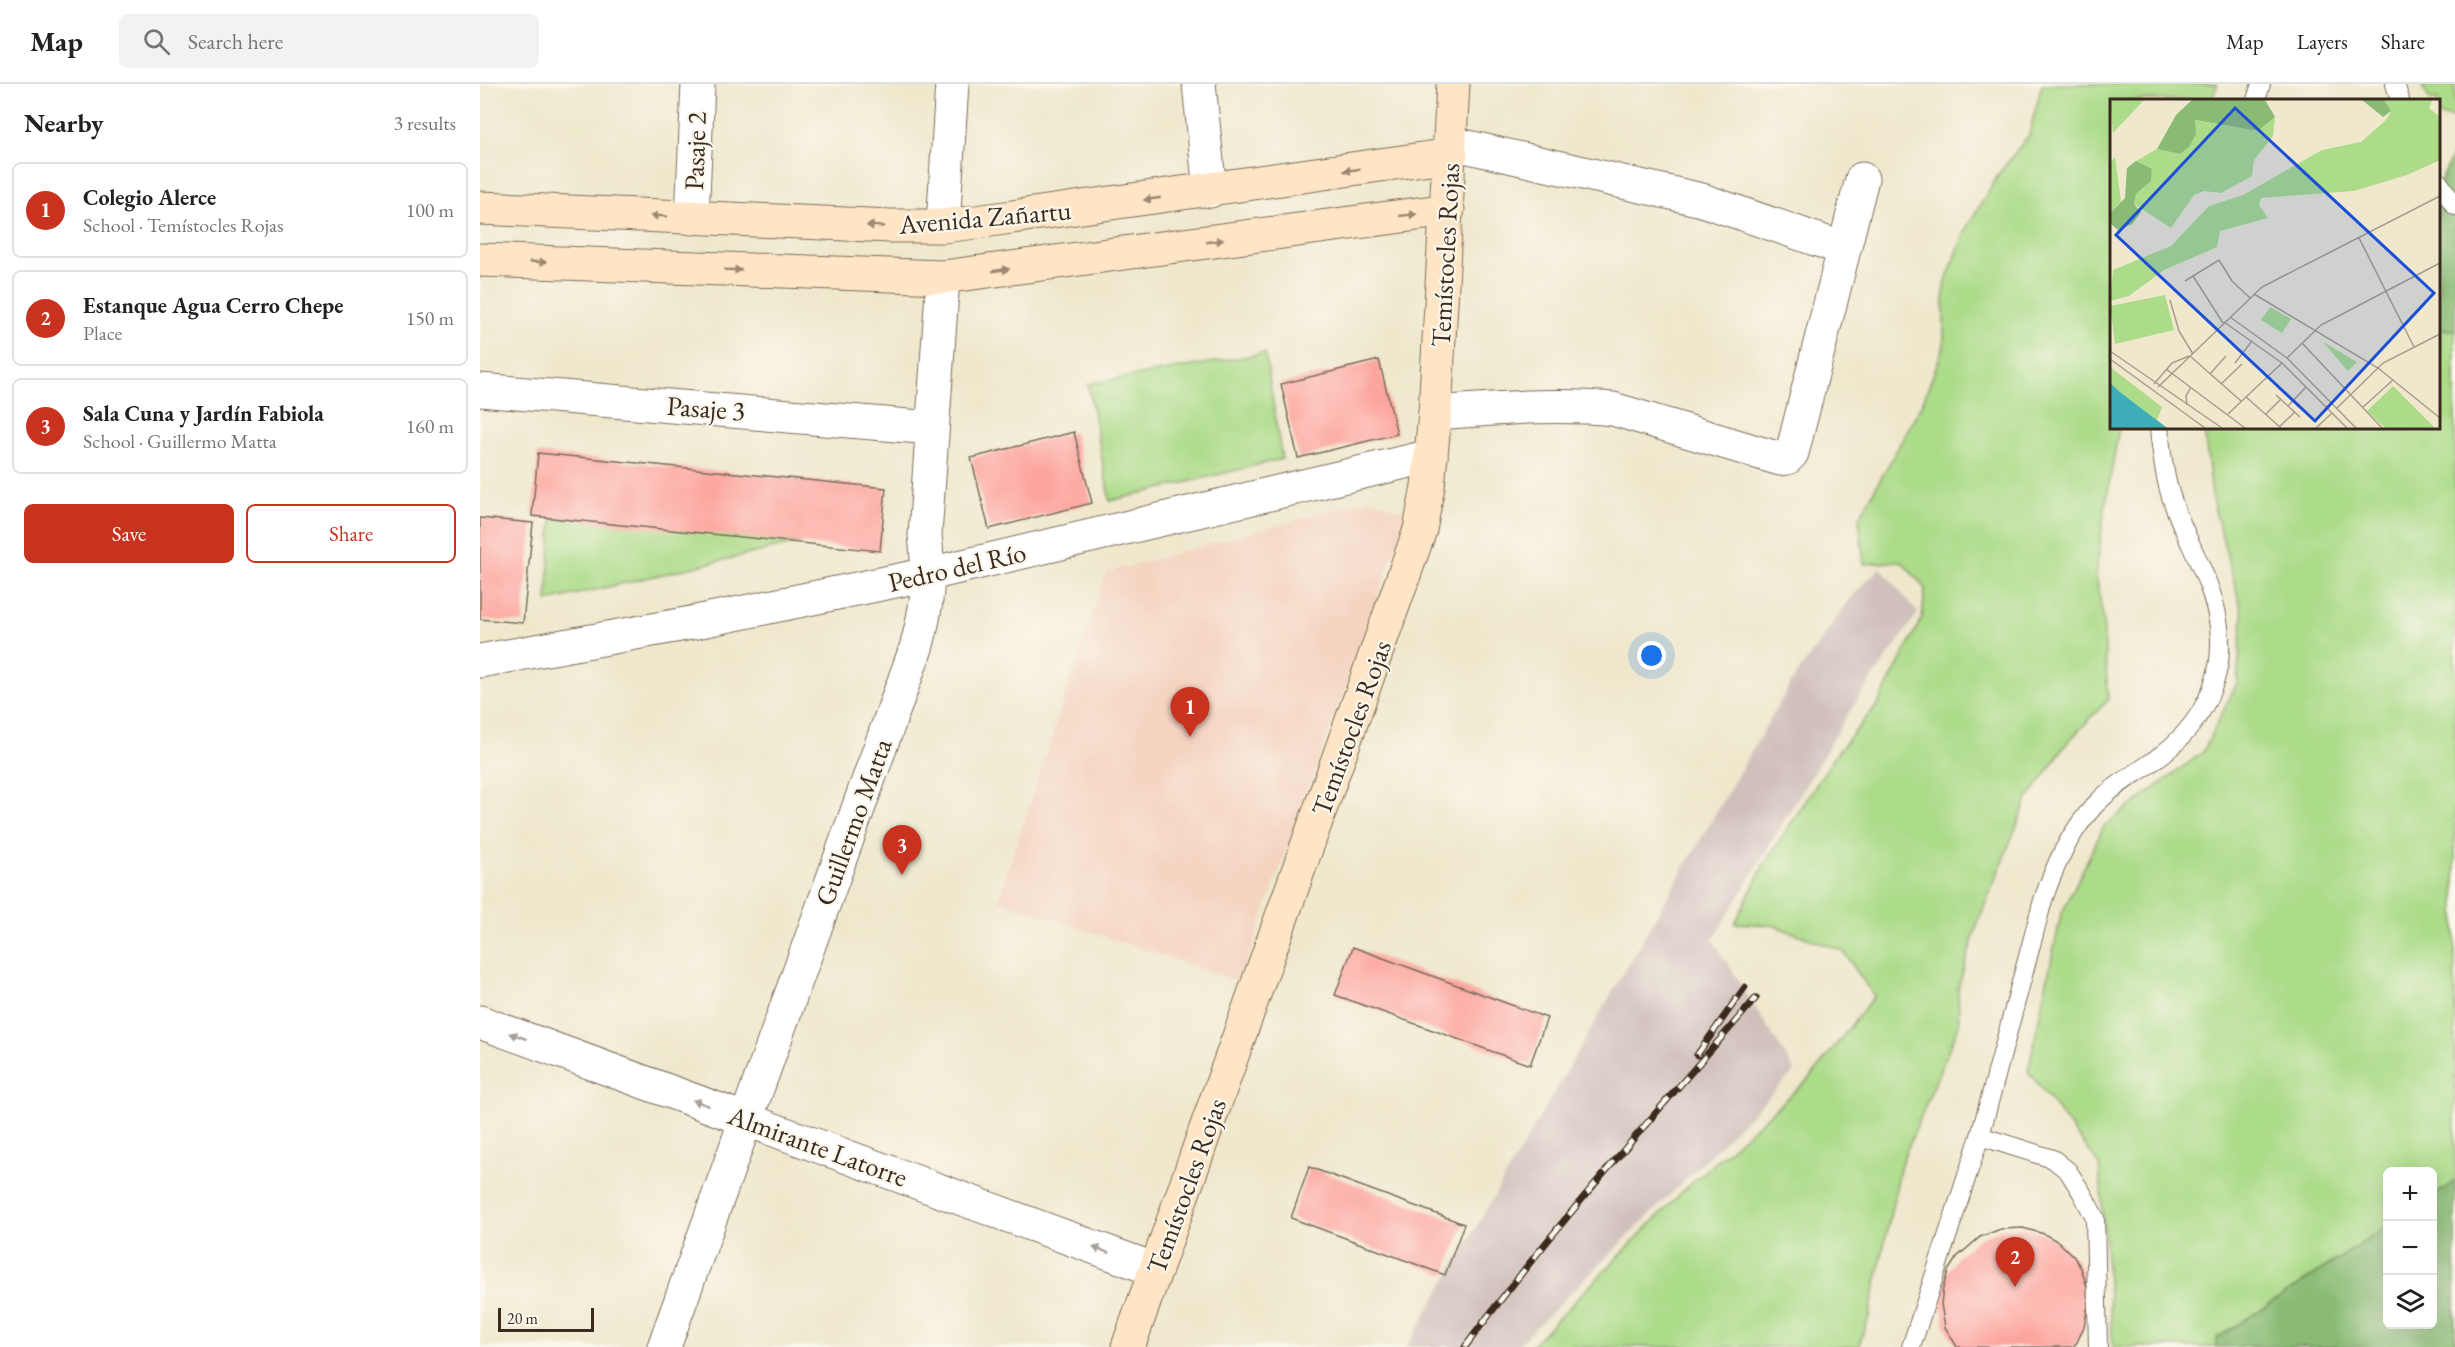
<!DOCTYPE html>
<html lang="en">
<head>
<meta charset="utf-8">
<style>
  :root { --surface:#fff; --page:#f2f2f2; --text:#202124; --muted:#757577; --line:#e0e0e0; --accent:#c8321e }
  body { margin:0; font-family:"EB Garamond",serif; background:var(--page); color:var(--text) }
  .controls { position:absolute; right:18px; bottom:18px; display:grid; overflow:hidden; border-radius:9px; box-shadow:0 6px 24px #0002 }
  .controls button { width:54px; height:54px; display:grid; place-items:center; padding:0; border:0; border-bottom:2px solid var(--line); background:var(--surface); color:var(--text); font:30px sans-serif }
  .scale { position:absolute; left:18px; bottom:15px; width:96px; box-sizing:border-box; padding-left:6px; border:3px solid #3b2a1e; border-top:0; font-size:16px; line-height:21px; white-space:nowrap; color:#3b2a1e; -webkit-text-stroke:4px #fbf7ec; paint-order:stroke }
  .you { position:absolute; left:1172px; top:572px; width:21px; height:21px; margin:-15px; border:4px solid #fff; border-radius:50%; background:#1a73e8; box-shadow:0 0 0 9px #1a73e833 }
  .badge { display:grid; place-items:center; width:39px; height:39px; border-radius:50%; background:var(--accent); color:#fff; font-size:20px; font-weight:700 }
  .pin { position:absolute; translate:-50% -50px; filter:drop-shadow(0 2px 3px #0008) }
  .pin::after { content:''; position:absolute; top:32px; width:21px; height:18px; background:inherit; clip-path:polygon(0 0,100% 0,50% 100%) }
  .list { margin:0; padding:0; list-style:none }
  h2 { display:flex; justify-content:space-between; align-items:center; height:78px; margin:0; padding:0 24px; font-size:26px }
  h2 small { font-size:20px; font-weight:400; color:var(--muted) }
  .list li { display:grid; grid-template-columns:39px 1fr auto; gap:18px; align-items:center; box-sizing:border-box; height:96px; margin:0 12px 12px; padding:0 12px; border:2px solid var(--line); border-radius:9px }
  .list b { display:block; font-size:22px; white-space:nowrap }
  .list p { margin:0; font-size:20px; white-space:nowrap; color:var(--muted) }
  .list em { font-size:20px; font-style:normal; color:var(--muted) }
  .actions { display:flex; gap:12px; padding:18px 24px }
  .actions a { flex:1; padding:14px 0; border:2px solid var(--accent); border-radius:9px; text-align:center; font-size:21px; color:var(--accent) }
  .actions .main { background:var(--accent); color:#fff }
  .icon { flex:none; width:33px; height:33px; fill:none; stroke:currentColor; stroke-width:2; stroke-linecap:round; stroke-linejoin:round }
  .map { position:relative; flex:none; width:1975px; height:1263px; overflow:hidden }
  header { display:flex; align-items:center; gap:36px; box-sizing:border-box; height:84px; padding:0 30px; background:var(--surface); border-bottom:2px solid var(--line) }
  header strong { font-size:28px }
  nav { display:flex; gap:33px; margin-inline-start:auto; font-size:21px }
  .search { width:420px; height:54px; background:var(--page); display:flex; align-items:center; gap:15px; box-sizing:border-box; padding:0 21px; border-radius:9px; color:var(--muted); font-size:22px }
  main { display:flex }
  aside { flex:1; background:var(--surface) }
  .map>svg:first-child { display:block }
  .built { fill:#f4d3c0 }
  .industrial { fill:#d0c0bc }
  .green { fill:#acdb89; stroke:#748254; stroke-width:1.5 }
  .forest { fill:#89bb75; stroke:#62724a; stroke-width:1.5 }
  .building { fill:#fca49e }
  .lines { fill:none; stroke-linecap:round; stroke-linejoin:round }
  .lane-casing { stroke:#7a6c5b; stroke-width:20 }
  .street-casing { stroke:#7a6c5b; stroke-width:35 }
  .secondary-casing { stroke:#7a6c5b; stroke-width:35 }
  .lane { stroke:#fff; stroke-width:18 }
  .street { stroke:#fff; stroke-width:33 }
  .secondary { stroke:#fee5c5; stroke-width:33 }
  .rail-casing { stroke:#3b2a1e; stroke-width:7 }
  .rail { stroke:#fbf7ec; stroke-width:4.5; stroke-dasharray:14; stroke-linecap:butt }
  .oneway { fill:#9c8872 }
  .oneway2 { fill:#a79f9a }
  .labels { text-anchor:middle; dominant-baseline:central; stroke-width:4.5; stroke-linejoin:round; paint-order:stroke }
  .street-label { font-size:27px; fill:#3b2a1e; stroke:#fbf7ec }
  .inset-road { fill:none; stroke:#a79c87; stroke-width:1.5 }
  .view { fill:#1d4ed8; fill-opacity:0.15; stroke:#1d4ed8; stroke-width:3 }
  .inset-edge { fill:none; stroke:#3b2a1e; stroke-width:3 }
</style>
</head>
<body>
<header>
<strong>Map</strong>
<div class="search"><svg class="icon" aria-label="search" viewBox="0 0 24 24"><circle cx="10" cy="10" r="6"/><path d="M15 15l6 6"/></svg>Search here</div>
<nav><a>Map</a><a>Layers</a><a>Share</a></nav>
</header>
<main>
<aside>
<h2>Nearby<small>3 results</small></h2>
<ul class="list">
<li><span class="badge">1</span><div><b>Colegio Alerce</b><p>School · Temístocles Rojas</p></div><em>100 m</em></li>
<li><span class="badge">2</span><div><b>Estanque Agua Cerro Chepe</b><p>Place</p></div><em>150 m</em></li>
<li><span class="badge">3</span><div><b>Sala Cuna y Jardín Fabiola</b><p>School · Guillermo Matta</p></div><em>160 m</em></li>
</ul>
<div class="actions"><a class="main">Save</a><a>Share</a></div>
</aside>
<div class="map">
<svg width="1975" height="1263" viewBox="0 0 1975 1263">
  <rect width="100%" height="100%" fill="#fbf7ec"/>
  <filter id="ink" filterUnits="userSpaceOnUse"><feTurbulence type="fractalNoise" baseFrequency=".0167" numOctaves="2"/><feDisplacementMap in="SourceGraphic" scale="12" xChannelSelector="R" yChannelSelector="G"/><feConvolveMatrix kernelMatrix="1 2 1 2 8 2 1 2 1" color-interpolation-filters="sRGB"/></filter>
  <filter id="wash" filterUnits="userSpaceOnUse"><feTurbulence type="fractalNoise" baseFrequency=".008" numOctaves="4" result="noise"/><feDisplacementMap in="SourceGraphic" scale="24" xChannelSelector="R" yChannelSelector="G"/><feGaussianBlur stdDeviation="1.35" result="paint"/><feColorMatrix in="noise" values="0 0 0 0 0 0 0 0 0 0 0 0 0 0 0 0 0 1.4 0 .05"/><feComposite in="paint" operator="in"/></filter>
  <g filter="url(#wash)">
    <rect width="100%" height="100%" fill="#efe8cd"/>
    <!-- built -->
    <path class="built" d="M891,415l37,14 -169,469 -241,-82 108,-327z"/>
    <!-- industrial -->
    <path class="industrial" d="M1400,483l38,46 -70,101 -135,226 82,131 -279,276h-109l384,-664 59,-84z"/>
    <!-- green -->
    <path class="green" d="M1562,0h176l-7,16h-99v328h7l-16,91 -7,56 7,43 5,82 -41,43 -40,57 -49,122 -20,66 1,37 -58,139 -32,153 -11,30h-328l153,-156 128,-114 63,-81 -31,-45 -71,-26 -37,-2 28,-57 74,-113 41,-49 44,-86 3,-30 -24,-27 -37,3 -5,-46 63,-114 22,-58v-60l23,-59 33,-55 29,-37z
      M1941,0h34v33l-16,-1 -1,-16h-8z
      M1960,245l15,1v851l-22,16 -1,-25h-44l-1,55 -169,111 -2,9h-103l-14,-183 -71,-93 33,-156 43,-89 99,-74 34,-69 6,-68 -30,-112 -9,-75h234z
      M785,269l17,106 -172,42 -22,-117z
      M73,423l274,29 -280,65z"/>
    <!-- forest -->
    <path class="forest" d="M1975,65v181l-16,-1v-7l-1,-134z
      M1975,1097v166h-239l1,-9 170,-111 1,97h44l1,-127z"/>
    <g id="blocks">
      <!-- building -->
      <path class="building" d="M899,276l18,74 -99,24 -17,-74z
        M594,348l18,71 -103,26 -18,-71z
        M58,369l348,35 -6,63 -348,-35z
        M0,434l53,5 -10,100 -43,-4z
        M873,863l194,71 -17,47 -195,-70z
        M829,1083l155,57 -19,51 -154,-57z
        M1543,1144l21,6 15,8 15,15 7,11 6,19 1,18 -4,22 -7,15 -4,5h-116l-12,-20 -4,-23 2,-16 5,-17 9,-14 23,-20 21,-8z"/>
    </g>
  </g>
  <g filter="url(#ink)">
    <use href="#blocks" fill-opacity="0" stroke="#7a6c5b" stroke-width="1.5"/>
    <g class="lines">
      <defs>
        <path id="lane" d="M1915,0l5,16
          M1776,16l5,-16
          M1958,97l17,25
          M1500,1052l73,23 15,12 14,22 13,25 3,129
          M1431,1263l69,-211 63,-236c12,-35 26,-67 52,-95 17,-19 40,-30 61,-46 43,-31 70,-78 63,-132 -6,-51 -39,-93 -51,-141 -5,-19 -7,-39 -9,-58"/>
        <path id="street" d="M719,0l11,107
          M971,59l251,57 142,49
          M212,134l6,-134
          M463,142l9,-142
          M0,306l452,38
          M955,329c59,-4 119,-10 178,-4l167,50 7,-1 5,-5 70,-274
          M0,577l211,-38 238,-49 502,-118
          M0,938l676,248
          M184,1263l252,-699c12,-43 14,-68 9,-113l18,-258"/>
        <path id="secondary" d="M0,124l411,18h52l33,-4 475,-67
          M0,176l463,17 505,-67
          M648,1263l292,-817 8,-44 7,-73 18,-329"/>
      </defs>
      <!-- lane casing -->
      <use href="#lane" class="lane-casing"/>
      <!-- street casing -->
      <use href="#street" class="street-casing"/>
      <!-- secondary casing -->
      <use href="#secondary" class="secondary-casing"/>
      <!-- lane -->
      <use href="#lane" class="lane"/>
      <!-- street -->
      <use href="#street" class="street"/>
      <!-- secondary -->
      <use href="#secondary" class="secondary"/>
      <defs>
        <path id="rail" d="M1217,971l48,-68
          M985,1263c90,-122 192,-235 291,-349"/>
      </defs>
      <!-- rail casing -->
      <use href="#rail" class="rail-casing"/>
      <!-- rail -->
      <use href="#rail" class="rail"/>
    </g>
    <!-- one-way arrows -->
    <defs><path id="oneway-solid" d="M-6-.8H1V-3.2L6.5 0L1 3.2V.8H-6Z" transform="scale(1.5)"/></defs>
    <g class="oneway">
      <use href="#oneway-solid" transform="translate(872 86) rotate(172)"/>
      <use href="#oneway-solid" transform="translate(672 115) rotate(172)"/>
      <use href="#oneway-solid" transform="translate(928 131) rotate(-6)"/>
      <use href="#oneway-solid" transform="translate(179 132) rotate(-177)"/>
      <use href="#oneway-solid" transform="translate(395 142) rotate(-177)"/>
      <use href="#oneway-solid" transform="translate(735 157) rotate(-8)"/>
      <use href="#oneway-solid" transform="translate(58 178) rotate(2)"/>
      <use href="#oneway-solid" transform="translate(253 186) rotate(2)"/>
      <use href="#oneway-solid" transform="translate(521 186) rotate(-8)"/>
    </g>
    <g class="oneway2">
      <use href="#oneway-solid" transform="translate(38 952) rotate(-160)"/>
      <use href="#oneway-solid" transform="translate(221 1019) rotate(-160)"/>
      <use href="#oneway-solid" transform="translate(621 1166) rotate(-160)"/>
    </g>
  </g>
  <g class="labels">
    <!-- street labels -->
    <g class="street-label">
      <text transform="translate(215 67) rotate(-88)">Pasaje 2</text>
      <text transform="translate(505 133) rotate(-5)">Avenida Zañartu</text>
      <text transform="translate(965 171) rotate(-87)">Temístocles Rojas</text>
      <text transform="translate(226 324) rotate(4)">Pasaje 3</text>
      <text transform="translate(477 483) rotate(-13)">Pedro del Río</text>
      <text transform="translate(871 644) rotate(-70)">Temístocles Rojas</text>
      <text transform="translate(373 738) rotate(-70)">Guillermo Matta</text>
      <text transform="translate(338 1062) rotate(20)">Almirante Latorre</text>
      <text transform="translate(706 1102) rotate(-70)">Temístocles Rojas</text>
    </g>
  </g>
  <!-- overview -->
  <g transform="translate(1630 15)">
    <rect width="330" height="330" fill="#efe8cd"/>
    <path d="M0,1h34l-31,33zM274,1h48l-3,8 11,9v43l-33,15 -53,16 -93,7 -2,7 9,13 -48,13 -3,16 -53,23 -35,26 -19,5 3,-31 58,-24 38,-40 34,-11 79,-45 39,-8 26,-23 4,-8zM165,18l-2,19 -19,24 -2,16 -31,17 -17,-2 -10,4 -23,33 -37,-24 2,-10 15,-13 1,-11 -16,-9 21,-12 23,5 9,-7 5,-27 64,11zM5,58l6,44 -11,12v-50zM55,196l9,35 -59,14 -5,-38zM160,208l21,12 -9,14 -21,-13zM213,243l34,20 -9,9zM0,268l52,40 -5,13 10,8h-57zM283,287l42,42h-50l-18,-17z" fill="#acdb89"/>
    <path d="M82,1h73l10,17 -17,14 -63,-11 1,14 -7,13 -9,7 -23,-5 19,-34zM252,1h22l7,11 -8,6zM26,62l16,8 -1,12 -15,13 -2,10 7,8 -9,12 -14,6 -7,-6 -1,-11 15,-15 2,-30z" fill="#89bb75"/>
    <path d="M0,284l11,10 46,35h-57z" fill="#3eadba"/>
    <path class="inset-road" d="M249,139l55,109M83,177l30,47M75,182l34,-21 13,21 18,17M144,195l124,74 62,50M60,201l9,31 14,23M120,218l57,41 69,70M114,223l58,41 65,65M192,244l80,85M0,252l112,77M80,257l51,45M177,259l34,-33 119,-62M0,260l95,69M125,264l17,-22M56,270l79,59M100,275l16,-18M44,285l18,-21 17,-7M111,285l21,-20M48,288l104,-100 178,-91M166,296l24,22M136,298l35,31M77,306l-1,-9 5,-9M178,307l18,-19M227,309l46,-45 57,-29M252,309l31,-28M118,315l54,-51M156,315l15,-15M169,328l16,-15M206,329l16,-15"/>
    <path class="view" d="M125,9l199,185 -119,128 -199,-186z"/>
    <rect width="330" height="330" class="inset-edge"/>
  </g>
</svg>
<div class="controls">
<button>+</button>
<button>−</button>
<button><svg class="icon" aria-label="layers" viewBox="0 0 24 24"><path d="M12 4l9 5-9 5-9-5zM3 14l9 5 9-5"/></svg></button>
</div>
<div class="scale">20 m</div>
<div class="you"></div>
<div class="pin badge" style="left:710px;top:653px">1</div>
<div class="pin badge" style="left:1535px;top:1203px">2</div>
<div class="pin badge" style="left:422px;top:791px">3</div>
</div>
</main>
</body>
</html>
